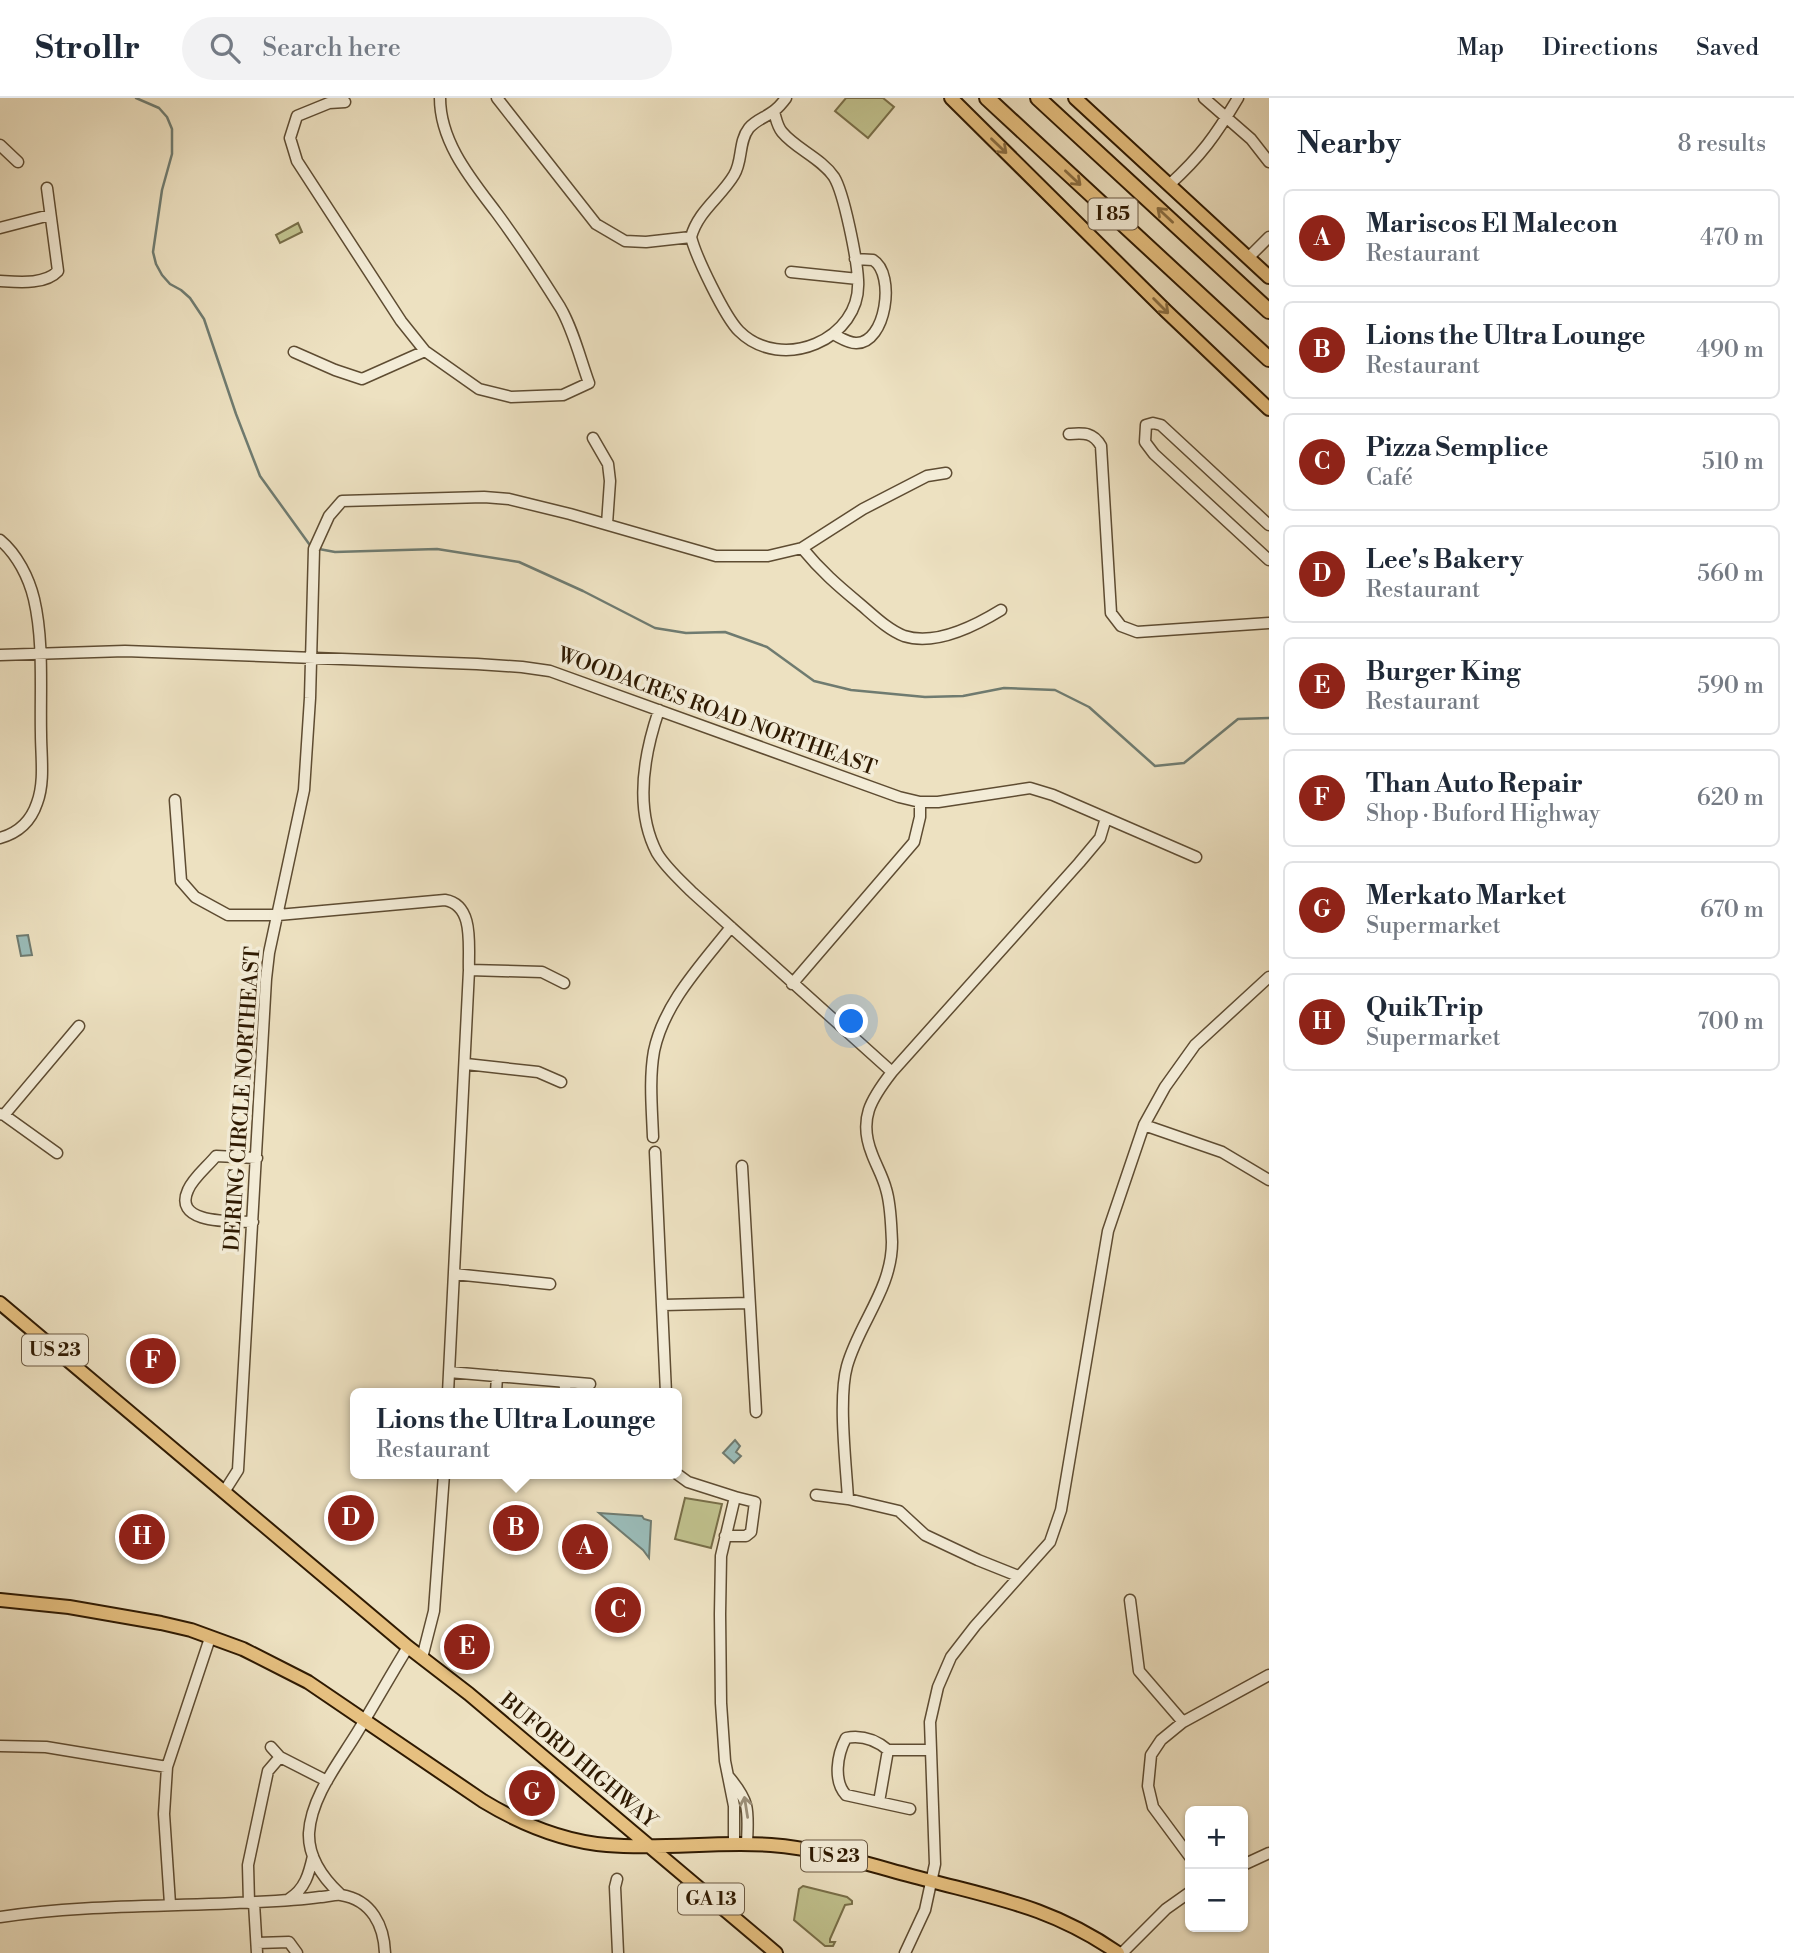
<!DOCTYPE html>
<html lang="en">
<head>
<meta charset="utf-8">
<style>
  :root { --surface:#fff; --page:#f2f2f3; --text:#1f2937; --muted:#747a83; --line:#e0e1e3; --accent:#8f2418 }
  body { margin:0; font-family:"Libre Bodoni",serif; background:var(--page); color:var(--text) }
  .controls { position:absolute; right:21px; bottom:21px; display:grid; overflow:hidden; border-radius:10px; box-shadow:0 2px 5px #0004 }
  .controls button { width:63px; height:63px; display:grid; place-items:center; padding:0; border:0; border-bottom:2px solid var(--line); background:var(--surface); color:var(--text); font:35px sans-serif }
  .you { position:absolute; left:852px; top:924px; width:24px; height:24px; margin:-18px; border:5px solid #fff; border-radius:50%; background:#1a73e8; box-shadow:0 0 0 10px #1a73e833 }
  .badge { display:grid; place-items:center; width:46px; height:46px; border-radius:50%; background:var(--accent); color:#fff; font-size:23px; font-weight:700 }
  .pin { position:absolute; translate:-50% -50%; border:4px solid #fff; box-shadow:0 2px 7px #0006 }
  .popup { position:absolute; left:350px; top:1290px; width:332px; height:91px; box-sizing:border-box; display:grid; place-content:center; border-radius:10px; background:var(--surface); filter:drop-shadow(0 2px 5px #0005); font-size:23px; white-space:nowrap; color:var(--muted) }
  .popup b { font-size:26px; color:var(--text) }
  .popup::after { content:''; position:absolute; left:50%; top:100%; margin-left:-14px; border:14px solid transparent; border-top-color:var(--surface) }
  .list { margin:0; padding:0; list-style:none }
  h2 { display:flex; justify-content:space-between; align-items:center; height:91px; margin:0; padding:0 28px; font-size:30px }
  h2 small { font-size:23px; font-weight:400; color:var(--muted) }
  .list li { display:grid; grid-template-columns:46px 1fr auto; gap:21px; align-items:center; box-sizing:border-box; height:98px; margin:0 14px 14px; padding:0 14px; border:2px solid var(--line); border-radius:10px }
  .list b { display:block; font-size:26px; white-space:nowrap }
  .list p { margin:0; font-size:23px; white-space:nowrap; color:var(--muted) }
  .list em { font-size:23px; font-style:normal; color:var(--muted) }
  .icon { flex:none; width:38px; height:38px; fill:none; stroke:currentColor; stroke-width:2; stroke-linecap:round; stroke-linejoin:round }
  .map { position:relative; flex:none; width:1269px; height:1855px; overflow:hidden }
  header { display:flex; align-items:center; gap:42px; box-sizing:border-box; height:98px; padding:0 35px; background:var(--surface); border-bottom:2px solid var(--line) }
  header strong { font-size:33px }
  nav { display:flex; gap:38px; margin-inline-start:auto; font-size:24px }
  .search { width:490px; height:63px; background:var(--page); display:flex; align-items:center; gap:18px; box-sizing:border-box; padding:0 24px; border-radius:38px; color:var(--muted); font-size:26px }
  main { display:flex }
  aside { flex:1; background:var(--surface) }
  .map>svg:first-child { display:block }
  .green { fill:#c0c18d; stroke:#786e48; stroke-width:2 }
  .water { fill:#9abcb9; stroke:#6f7b70; stroke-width:2 }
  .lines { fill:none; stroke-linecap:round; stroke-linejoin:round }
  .stream { stroke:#6f7b70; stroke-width:2.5 }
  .minor-casing { stroke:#5e4c32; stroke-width:13 }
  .major-casing { stroke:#2f1a02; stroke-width:16 }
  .highway-casing { stroke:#2f1a02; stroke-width:18 }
  .minor { stroke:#f3ecd7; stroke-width:10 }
  .major { stroke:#e6c080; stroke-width:12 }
  .highway { stroke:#e6c080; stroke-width:14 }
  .oneway { stroke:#8a6d41 }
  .oneway2 { stroke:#9b8e77 }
  .labels { text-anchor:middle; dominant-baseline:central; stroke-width:7; stroke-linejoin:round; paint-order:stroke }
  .shield { fill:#f3ecd7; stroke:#6a5942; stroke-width:2 }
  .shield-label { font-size:19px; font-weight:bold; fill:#2f1a02 }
  .street-label { font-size:21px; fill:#2f1a02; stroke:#f3ecd7 }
</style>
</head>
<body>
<header>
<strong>Strollr</strong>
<div class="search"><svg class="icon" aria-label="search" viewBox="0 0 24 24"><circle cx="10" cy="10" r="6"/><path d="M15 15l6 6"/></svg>Search here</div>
<nav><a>Map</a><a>Directions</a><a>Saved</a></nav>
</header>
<main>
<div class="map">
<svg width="1269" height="1855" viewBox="0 0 1269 1855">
  <rect width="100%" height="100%" fill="#ede1c1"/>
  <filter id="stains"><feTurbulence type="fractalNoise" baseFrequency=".00286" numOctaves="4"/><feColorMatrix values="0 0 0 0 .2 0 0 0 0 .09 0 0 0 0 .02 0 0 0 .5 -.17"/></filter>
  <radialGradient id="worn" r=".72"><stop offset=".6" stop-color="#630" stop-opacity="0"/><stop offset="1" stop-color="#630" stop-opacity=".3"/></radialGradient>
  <!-- green -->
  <path class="green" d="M846,0h37l11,9 -26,31 -33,-27z
    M298,125l4,9 -22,11 -4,-8z
    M685,1400l37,6 -11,44 -36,-9z
    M803,1788l44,11 5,4v3l-7,1 -15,34v3h5l-2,4h-8l-31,-26 5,-31z"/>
  <!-- water -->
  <path class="water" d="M28,837l4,20 -11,1 -4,-20z
    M735,1342l5,6 -4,6 5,4 -7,7 -11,-10z
    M599,1415l43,3 2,3 7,2 -2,37 -6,-8z"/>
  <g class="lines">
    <!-- stream -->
    <path class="stream" d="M136,0l23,10 8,9 5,12v25l-10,36 -9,62 3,12 6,11 8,9 11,6 9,8 14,21 32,95 24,62 52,72
      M319,451l16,3 102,-3 82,13 64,29 72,37 31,5 39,-1 42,15 47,34 37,9 74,7 38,-1 41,-8 51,2 34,17 66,59 29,-3 54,-44 31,-1"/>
    <defs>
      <path id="minor" d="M497,0l99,126 29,17 21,1 45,-5
        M1204,0l47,41 18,23
        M345,4l-16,1 -32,13 -7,22 7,23 104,160 24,30 54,38 32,8 52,-2 26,-12c-9,-25 -16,-54 -29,-76 -20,-32 -41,-64 -64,-95 -25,-33 -56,-70 -56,-114
        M0,47l18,17
        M1169,87c32,-29 47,-50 69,-87
        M0,130l50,-13
        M691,139c5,20 34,80 48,94 42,42 123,9 119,-51 -1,-21 -14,-87 -24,-103 -13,-19 -38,-28 -52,-45 -5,-6 -6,-14 -8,-20
        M691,139c7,-26 30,-40 43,-62 9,-14 4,-33 15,-47 8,-9 18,-11 26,-18 4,-3 8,-8 11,-12
        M1248,160l21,-21
        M791,174l67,7
        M0,183c18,1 45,4 58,-10l-11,-83
        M835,237c6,3 13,8 21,8 30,1 40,-69 17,-83l-18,-1
        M294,254l41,18 27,9 63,-28
        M1069,336c15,-1 24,-2 32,12l10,167 10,13 16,6 132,-9
        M593,340l15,26 2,17 -3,43
        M1269,427l-108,-100 -8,-2 -7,2 -1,17 9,12 115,106
        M0,442c17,14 29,38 34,59 10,43 6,91 7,135 0,22 4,48 -4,69 -6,18 -19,30 -37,35
        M802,450c19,23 35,37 58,56 13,11 28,26 44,32 31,10 71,-10 97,-26
        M0,557l125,-4 352,13 45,3 28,4 349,126 21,5h18l92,-14 23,7 143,62
        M659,612c-15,44 -25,99 -2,143 9,15 24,28 36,40l199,179
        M175,702l6,81 14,16 33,18h50l167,-15c30,5 23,47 24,70l-21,423
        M469,872l73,2 22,11
        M792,886l122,-142 6,-25v-15
        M466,966l72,8 23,10
        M0,1016l4,1 75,-89
        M4,1017l53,38
        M1144,1027l78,27 47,28
        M653,1039c-1,-28 -4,-58 1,-86 10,-48 48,-87 77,-124
        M655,1054l11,241
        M742,1068l14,246
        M253,1124c-19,-1 -81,3 -65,-32 5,-12 19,-23 28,-34l41,2
        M454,1176l96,10
        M663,1207l86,-2
        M449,1274l141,12
        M564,1284l2,11
        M496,1295l1,-17
        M677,1376l11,8 47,15 -14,59 -1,58 1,89 4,58 9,45v38
        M224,1394l14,-22 28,-491 3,-26 35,-163 6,-92 4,-149 15,-33 13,-15 142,-4 25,2 61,15 146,42h52l34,-8 61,-39 64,-33 19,-3
        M816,1397l32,4 51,12 26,24 53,25 40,16
        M848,1401c-2,-35 -10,-101 -1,-133 12,-43 45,-77 45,-124 -1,-18 -1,-37 -6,-53 -3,-12 -10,-24 -14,-35 -14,-35 -1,-55 20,-82l187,-209 21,-25 6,-20
        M725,1438h21l5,-4 4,-30 -20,-5
        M1130,1502l9,71 44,51
        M422,1560l12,-47 10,-137
        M0,1648l46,1 121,20
        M271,1649l9,10
        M729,1679c22,26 19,34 18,67
        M879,1704l9,-52
        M910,1711l-64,-14c-13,-14 -9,-40 0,-57 15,-3 30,2 42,12h42
        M1190,1759l-37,-50 -5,-21 3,-31 10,-15 22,-18 86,-47
        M1243,1767l26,-12
        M617,1781l-2,8 3,66
        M340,1796c-17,-16 -32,-36 -31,-61 2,-35 28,-68 46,-97 18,-29 35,-60 53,-89
        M289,1801c16,-10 20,-25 24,-43
        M249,1805l-1,-38 20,-94 12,-14 47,24
        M254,1805l3,50
        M170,1806l-6,-90 3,-47 43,-129
        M0,1819c85,-13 171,-10 256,-15 22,-1 43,-2 64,-5 7,0 15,-3 21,-2 31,5 43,31 44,58
        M257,1845l32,-1 8,11
        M905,1855l20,-43 10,-46 -5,-142 8,-35 13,-30 24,-31 75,-84 11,-32 47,-279 36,-106 21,-38 30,-42 74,-68
        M1122,1855l44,-44 24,-17"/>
      <path id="major" d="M951,0l215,213 103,98
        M1075,0l194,179
        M0,1205l408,344 61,47 307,259
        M0,1502l69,7 92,16 30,7 52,19 65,33 175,119c38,23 79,40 124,44 54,5 110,-4 164,0 54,4 108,23 160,36 73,19 123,28 187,72"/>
      <path id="highway" d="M987,0l282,261
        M1038,0l231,213"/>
    </defs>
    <!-- minor casing -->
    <use href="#minor" class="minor-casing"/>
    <!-- major casing -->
    <use href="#major" class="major-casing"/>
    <!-- highway casing -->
    <use href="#highway" class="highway-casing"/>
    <!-- minor -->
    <use href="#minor" class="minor"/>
    <!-- major -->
    <use href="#major" class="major"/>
    <!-- highway -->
    <use href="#highway" class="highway"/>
  </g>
  <!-- one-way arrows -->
  <defs><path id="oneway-shaft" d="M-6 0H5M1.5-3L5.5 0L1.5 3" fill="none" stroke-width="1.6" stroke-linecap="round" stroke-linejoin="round" transform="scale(1.75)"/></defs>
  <g class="oneway">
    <use href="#oneway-shaft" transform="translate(999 48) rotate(44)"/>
    <use href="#oneway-shaft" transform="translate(1073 80) rotate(43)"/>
    <use href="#oneway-shaft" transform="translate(1165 117) rotate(-137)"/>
    <use href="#oneway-shaft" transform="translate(1161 208) rotate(45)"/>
  </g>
  <use class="oneway2" href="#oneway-shaft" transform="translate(746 1709) rotate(-99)"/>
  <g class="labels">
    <!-- shield labels -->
    <g class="shield">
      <rect x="1088.5" y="100.5" width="49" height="31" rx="5"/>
      <rect x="22" y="1236.5" width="66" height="31" rx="5"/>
      <rect x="801" y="1742.5" width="66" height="31" rx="5"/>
      <rect x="678" y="1785.5" width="66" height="31" rx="5"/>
    </g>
    <g class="shield-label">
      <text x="1113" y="116">I 85</text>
      <text x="55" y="1252">US 23</text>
      <text x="834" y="1758">US 23</text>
      <text x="711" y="1801">GA 13</text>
    </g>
    <!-- street labels -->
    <g class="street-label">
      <text transform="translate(717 614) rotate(20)">WOODACRES ROAD NORTHEAST</text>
      <text transform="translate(243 1001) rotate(-86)">DERING CIRCLE NORTHEAST</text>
      <text transform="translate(578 1663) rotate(40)">BUFORD HIGHWAY</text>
    </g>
  </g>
  <rect width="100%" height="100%" filter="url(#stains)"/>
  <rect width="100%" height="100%" fill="url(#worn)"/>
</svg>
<div class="controls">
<button>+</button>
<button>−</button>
</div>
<div class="you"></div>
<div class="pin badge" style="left:585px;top:1449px">A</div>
<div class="pin badge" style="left:516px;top:1430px">B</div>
<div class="popup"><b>Lions the Ultra Lounge</b>Restaurant</div>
<div class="pin badge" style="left:618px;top:1512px">C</div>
<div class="pin badge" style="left:351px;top:1420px">D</div>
<div class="pin badge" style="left:467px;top:1549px">E</div>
<div class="pin badge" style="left:153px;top:1263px">F</div>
<div class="pin badge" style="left:532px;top:1695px">G</div>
<div class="pin badge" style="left:142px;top:1439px">H</div>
</div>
<aside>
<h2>Nearby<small>8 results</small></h2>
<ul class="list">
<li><span class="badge">A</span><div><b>Mariscos El Malecon</b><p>Restaurant</p></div><em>470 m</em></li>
<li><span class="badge">B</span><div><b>Lions the Ultra Lounge</b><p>Restaurant</p></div><em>490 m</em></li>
<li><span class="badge">C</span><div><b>Pizza Semplice</b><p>Café</p></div><em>510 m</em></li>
<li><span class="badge">D</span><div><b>Lee's Bakery</b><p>Restaurant</p></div><em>560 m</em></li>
<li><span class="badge">E</span><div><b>Burger King</b><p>Restaurant</p></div><em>590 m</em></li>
<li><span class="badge">F</span><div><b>Than Auto Repair</b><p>Shop · Buford Highway</p></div><em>620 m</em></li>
<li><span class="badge">G</span><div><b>Merkato Market</b><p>Supermarket</p></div><em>670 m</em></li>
<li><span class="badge">H</span><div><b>QuikTrip</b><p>Supermarket</p></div><em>700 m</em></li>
</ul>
</aside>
</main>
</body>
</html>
